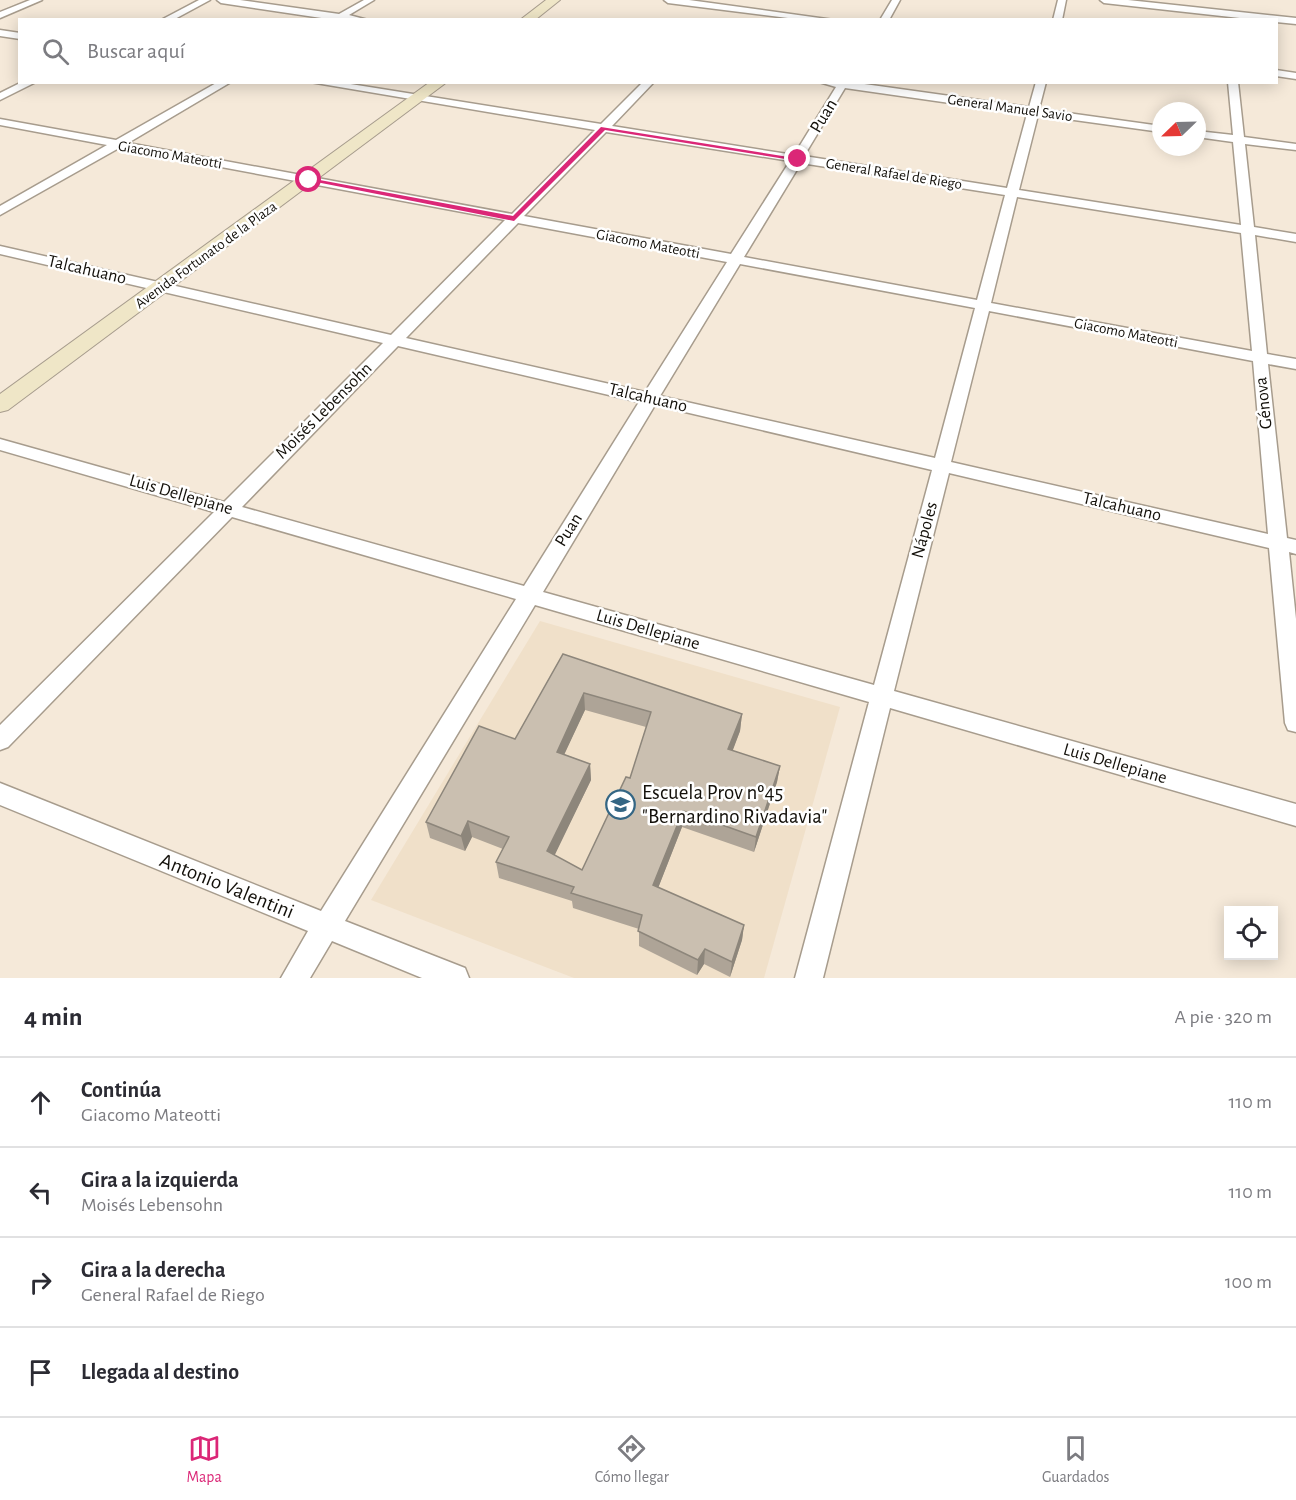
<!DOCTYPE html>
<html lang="es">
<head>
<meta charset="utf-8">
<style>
  :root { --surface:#fff; --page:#f7f7f7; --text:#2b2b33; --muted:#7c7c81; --line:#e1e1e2; --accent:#db2777 }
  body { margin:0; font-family:"Alegreya Sans",sans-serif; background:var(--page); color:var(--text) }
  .controls { position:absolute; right:18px; bottom:18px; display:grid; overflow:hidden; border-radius:0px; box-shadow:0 3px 15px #0003 }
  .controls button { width:54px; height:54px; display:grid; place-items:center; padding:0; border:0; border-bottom:2px solid var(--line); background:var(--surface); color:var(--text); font:30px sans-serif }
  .compass { position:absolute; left:1152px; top:102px; width:54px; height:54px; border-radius:50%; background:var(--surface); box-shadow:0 3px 15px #0003; rotate:247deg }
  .stop { position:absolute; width:18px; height:18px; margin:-14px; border:4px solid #db2777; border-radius:50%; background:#fff }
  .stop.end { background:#db2777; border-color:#fff; box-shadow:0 2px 6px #0008 }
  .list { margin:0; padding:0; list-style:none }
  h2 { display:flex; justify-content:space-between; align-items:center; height:78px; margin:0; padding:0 24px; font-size:26px }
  h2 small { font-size:20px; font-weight:400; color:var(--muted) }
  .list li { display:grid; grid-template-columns:39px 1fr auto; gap:18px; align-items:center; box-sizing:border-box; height:90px; padding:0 24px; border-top:2px solid var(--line) }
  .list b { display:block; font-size:22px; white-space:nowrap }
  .list p { margin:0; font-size:20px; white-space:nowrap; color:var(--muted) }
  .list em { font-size:20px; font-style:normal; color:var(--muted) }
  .icon { flex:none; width:33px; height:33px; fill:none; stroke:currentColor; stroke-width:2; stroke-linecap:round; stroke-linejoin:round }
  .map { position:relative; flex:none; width:1296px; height:978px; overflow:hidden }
  .search { position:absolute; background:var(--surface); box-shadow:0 3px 15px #0003; left:18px; right:18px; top:18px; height:66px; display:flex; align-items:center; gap:15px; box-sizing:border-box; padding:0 21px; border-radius:0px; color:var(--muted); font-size:22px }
  .sheet { height:438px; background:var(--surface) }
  nav { display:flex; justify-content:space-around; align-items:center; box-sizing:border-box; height:84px; border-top:2px solid var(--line); background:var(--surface); font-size:16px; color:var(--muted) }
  nav a { display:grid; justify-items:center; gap:3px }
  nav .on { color:var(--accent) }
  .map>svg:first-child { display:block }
  .built { fill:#f0e0c9 }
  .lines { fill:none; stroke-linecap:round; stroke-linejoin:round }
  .street-casing { stroke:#a79c8d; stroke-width:3 }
  .secondary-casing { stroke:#a79c8d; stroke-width:2 }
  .street { fill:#fff; fill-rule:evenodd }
  .secondary { fill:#efe6c7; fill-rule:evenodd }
  .wall { fill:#aea497; fill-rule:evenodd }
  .shaded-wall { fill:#8d867b }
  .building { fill:#cabfb0; stroke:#8d867b; stroke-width:1.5; fill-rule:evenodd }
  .route { fill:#db2777 }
  .labels { text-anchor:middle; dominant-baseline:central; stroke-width:5; stroke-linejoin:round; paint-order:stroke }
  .far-street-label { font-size:15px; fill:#13100a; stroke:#fff }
  .street-label { font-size:18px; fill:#13100a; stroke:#fff }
  .near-poi-label { font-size:21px; fill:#13100a; stroke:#fff; text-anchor:start }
  .near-street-label { font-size:21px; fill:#13100a; stroke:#fff }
</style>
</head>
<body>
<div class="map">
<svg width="1296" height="978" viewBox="0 0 1296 978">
  <rect width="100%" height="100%" fill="#f5e9d9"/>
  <!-- built -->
  <path class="built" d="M540,621l300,86 -76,271h-190l-203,-78z"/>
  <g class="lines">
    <defs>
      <path id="street" d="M30,0h12l-42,18v-6z
        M199,0h11l-37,20h-12z
        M217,0h23l99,14 25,-14h10l-25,15 19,5h-33l-114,-17z
        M664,0h25l145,20h-30l-136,-17z
        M892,0h8l-11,20h-9z
        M1058,0h8l-4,20h-9z
        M1100,0h28l168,18v6l-20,-2v-2h-18l-154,-17z
        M0,30l20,3v6l-20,-3z
        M1276,70l20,3v6l-20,-3z
        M22,82h14l-36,18v-7z
        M218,82h13l-103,61 384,71 83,-84 -285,-48h28l263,42 42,-42h11l-42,44 182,29 42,-68 -17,-5h31l179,25 7,-25h10l-7,27 122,17v6l-123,-17 -19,75 222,35 -8,-83 -36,-5v-6l36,4 -5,-53h10l6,55 52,7v6l-51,-6 9,83 42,7v8l-41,-7 12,119 29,5v10l-28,-5 19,174 9,2v14l-7,-2 7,67v113l-8,-2 -3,-7 -16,-175 -320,-75 -55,218 402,113v22l-406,-118 -67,270h-28l74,-276 -334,-97 -190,316 120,47 4,10h-47l-90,-37 -22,37h-29l27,-47 -308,-126v-22l321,128 195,-312 -284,-82 -224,230 -8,3v-25l214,-213 -214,-62v-11l224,63 159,-159 -383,-89v-8l391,89 114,-115 -386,-72 -119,67v-9l107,-61 -107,-20v-6l116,21zM845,88l182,26 -20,74 -203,-32zM606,132l184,29 -59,93 -207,-38zM801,163l204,32 -28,105 -233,-43zM1017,197l224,36 11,118 -261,-48zM518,223l209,39 -82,130 -239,-54zM740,264l235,44 -40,150 -275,-62zM989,311l264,50 15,173 -317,-72zM398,346l241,56 -115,184 -282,-79zM655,405l277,65 -58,215 -331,-93z"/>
      <path id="secondary" d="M546,0h14l-25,20h-15z
        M430,82h17l-439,328 -8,2v-18z"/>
    </defs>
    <!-- street casing -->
    <use href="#street" class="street-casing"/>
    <!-- secondary casing -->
    <use href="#secondary" class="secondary-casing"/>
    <!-- street -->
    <use href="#street" class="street"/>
    <!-- secondary -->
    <use href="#secondary" class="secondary"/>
  </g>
  <!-- wall -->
  <path class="wall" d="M563,654l179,60 -2,17 -8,20 48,15 -3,16 -23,70 -72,-25 -24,61 86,37 -2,15 -12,37 -26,-13 -7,11 -58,-29v-17l-66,-21 -1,-7 -73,-23 -3,-16 7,-13 -31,-12 -7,14 -35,-13 -4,-16 89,-83zM585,710l61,17 -16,51 -48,92 -28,-15 37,-75 -1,-16 -26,-10z"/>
  <!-- shaded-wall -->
  <path class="shaded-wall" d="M584,693l1,17 -27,58 -1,-16z
    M742,714l-2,17 -13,35 1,-17z
    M590,764l1,16 -42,87 -2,-16z
    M780,766l-3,16 -23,70 2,-15z
    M683,811l-1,16 -29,74v-16z
    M468,821l4,16 -7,14 -4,-15z
    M744,925l-2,15 -12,37 2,-15z
    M705,949l-1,15 -7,11 1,-15z"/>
  <!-- building -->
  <path class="building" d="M563,654l179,60 -14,35 52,17 -24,71 -73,-26 -30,74 91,40 -12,37 -27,-13 -7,11 -60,-29 4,-16 -71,-22 3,-6 -78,-25 13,-25 -41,-16 -7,15 -35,-14 53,-96 36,13zM584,693l67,19 -21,66 -4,-1 -44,93 -35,-19 43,-87 -33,-12z"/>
  <!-- route -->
  <path class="route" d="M601,127l200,32 -3,2 -193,-31 -91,91 -208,-41 3,-2 204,38z"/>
  <!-- icons -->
  <defs>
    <symbol id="school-ring" viewBox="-11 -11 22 22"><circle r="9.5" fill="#fff" stroke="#346684" stroke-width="1.5"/><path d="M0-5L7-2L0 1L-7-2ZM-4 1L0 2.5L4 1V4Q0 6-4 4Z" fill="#346684"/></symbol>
  </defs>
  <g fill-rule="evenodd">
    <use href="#school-ring" x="604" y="788" width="33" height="33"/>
  </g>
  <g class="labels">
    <!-- far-street labels -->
    <g class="far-street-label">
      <text transform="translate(1010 108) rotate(8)">General Manuel Savio</text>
      <text transform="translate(170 155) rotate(10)">Giacomo Mateotti</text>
      <text transform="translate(894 174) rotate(9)">General Rafael de Riego</text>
      <text transform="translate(648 244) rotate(11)">Giacomo Mateotti</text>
      <text transform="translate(206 255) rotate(-36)">Avenida Fortunato de la Plaza</text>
      <text transform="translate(1126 333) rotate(11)">Giacomo Mateotti</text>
    </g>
    <!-- street labels -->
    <g class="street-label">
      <text transform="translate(824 116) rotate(-59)">Puan</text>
      <text transform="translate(87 270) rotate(13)">Talcahuano</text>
      <text transform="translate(648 398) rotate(13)">Talcahuano</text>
      <text transform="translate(1264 403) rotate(-96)">Génova</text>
      <text transform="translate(324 411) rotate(-45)">Moisés Lebensohn</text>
      <text transform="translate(181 495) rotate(16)">Luis Dellepiane</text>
      <text transform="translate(1122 507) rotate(13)">Talcahuano</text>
      <text transform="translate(569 530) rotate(-58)">Puan</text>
      <text transform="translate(925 530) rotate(-75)">Nápoles</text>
      <text transform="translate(648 630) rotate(16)">Luis Dellepiane</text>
      <text transform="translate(1115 764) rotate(16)">Luis Dellepiane</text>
    </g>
    <!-- near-poi labels -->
    <g class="near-poi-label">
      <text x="642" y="792">Escuela Prov nº45<tspan x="642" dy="24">"Bernardino Rivadavia"</tspan></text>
    </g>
    <!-- near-street labels -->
    <g class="near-street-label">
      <text transform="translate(227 886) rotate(22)">Antonio Valentini</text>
    </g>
  </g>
</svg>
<div class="controls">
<button><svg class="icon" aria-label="locate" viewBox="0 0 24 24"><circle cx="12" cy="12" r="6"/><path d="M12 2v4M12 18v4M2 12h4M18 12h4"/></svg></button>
</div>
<svg class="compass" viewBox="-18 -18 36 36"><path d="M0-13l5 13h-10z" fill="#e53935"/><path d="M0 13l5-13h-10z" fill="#7c7c81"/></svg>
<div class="stop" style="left:309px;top:180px"></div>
<div class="stop end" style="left:798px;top:159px"></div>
<div class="search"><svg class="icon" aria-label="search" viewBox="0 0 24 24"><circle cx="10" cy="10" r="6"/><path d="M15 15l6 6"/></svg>Buscar aquí</div>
</div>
<section class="sheet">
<h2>4 min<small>A pie · 320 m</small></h2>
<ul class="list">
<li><svg class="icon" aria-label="ahead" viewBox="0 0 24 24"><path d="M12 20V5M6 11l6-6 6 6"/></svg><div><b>Continúa</b><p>Giacomo Mateotti</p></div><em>110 m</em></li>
<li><svg class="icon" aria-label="left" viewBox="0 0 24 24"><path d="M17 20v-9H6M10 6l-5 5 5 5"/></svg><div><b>Gira a la izquierda</b><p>Moisés Lebensohn</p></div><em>110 m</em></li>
<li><svg class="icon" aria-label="right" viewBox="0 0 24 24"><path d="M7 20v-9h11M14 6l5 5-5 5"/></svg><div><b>Gira a la derecha</b><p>General Rafael de Riego</p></div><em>100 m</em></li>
<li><svg class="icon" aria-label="arrive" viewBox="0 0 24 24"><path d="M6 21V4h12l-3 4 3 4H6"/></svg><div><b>Llegada al destino</b></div></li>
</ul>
</section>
<nav>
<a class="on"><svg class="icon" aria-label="map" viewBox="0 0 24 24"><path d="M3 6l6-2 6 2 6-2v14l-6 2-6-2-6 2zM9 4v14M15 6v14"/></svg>Mapa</a>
<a><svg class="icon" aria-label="directions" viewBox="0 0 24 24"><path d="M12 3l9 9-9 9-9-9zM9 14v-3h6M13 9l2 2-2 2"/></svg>Cómo llegar</a>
<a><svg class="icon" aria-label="saved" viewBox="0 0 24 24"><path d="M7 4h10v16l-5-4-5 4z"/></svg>Guardados</a>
</nav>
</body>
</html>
